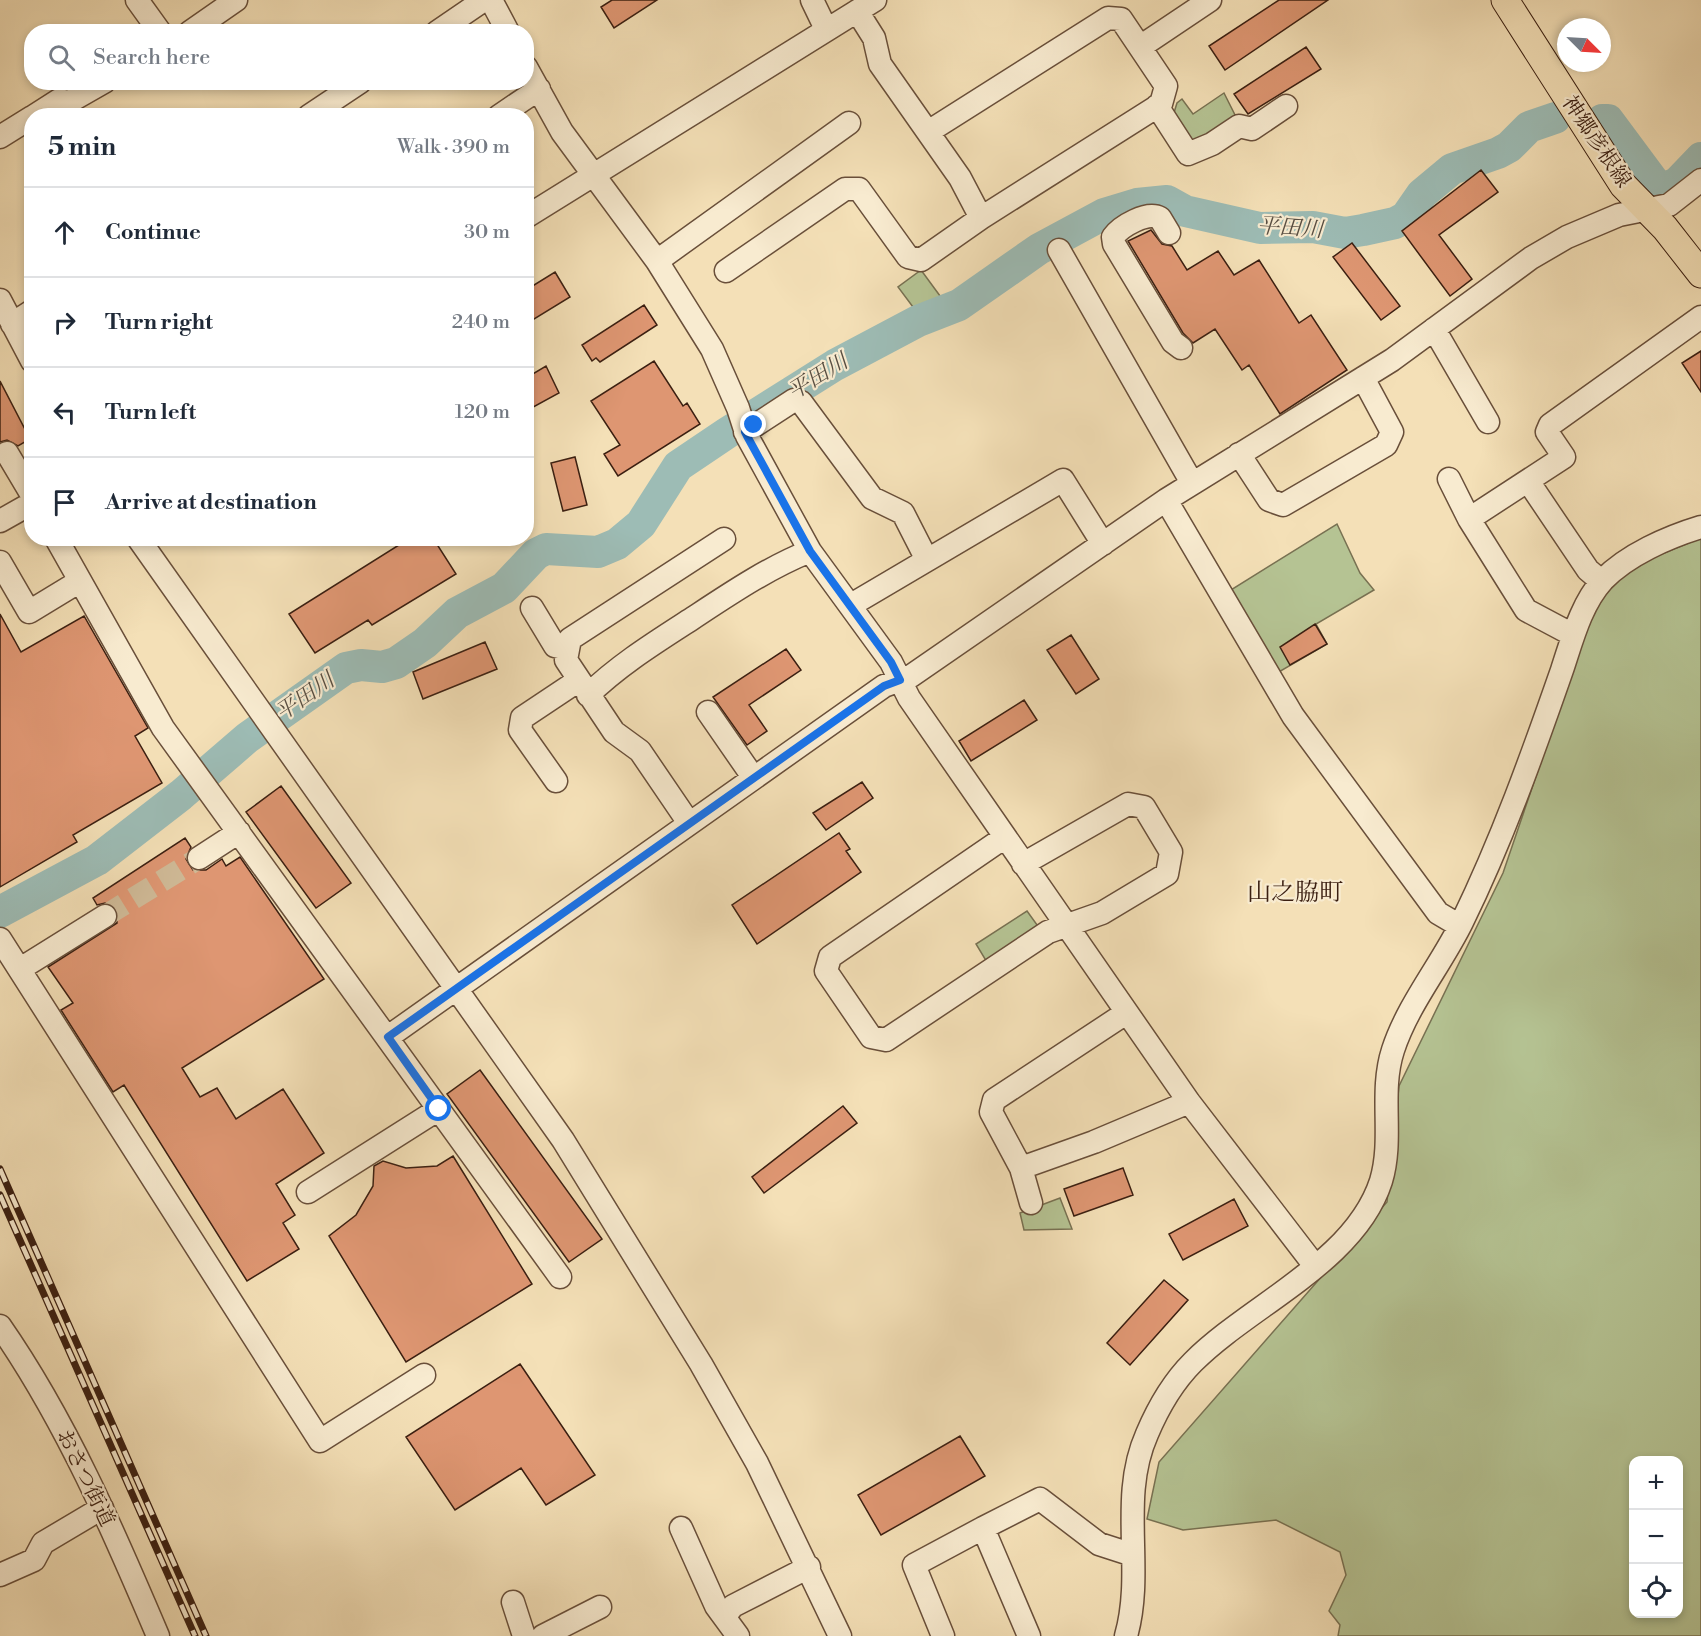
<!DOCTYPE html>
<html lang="en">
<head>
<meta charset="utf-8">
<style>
  :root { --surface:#fff; --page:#f6f6f7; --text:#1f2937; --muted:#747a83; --line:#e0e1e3 }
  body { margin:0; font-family:"Libre Bodoni","Noto Serif JP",serif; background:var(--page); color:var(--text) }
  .controls { position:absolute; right:18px; bottom:18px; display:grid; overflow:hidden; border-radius:12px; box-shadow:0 3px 9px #0003 }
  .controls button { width:54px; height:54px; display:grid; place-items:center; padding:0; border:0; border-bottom:2px solid var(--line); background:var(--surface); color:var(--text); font:30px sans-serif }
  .compass { position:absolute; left:1557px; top:18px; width:54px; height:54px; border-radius:50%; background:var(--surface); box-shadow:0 3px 9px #0003; rotate:114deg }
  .stop { position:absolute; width:18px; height:18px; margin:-14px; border:4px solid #1a73e8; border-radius:50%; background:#fff }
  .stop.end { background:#1a73e8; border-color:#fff; box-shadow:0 2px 6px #0008 }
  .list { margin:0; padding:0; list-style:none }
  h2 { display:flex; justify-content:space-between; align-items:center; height:78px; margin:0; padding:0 24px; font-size:26px }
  h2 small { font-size:20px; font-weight:400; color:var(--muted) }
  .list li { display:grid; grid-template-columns:39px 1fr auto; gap:18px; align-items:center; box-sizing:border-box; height:90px; padding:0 24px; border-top:2px solid var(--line) }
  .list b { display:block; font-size:22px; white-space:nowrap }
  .list em { font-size:20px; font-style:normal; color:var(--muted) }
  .icon { flex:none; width:33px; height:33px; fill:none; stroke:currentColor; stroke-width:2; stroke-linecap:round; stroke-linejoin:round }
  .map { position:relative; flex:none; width:1701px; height:1636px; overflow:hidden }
  .search { position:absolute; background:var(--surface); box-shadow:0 3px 9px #0003; left:24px; top:24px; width:510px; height:66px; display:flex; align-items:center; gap:15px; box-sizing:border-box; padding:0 21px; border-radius:24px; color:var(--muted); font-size:22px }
  .panel { position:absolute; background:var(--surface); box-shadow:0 3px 9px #0003; left:24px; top:108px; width:510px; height:438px; border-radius:24px }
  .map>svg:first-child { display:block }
  .green { fill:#b5c393; stroke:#787152; stroke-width:1.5; fill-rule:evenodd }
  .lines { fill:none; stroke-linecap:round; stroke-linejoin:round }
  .river { stroke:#9dbcb5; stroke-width:32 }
  .building { fill:#de9672; stroke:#3b1f11; stroke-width:1.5 }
  .minor-tunnel { stroke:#cfb996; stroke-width:22; stroke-dasharray:22 11; stroke-linecap:butt }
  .minor-casing { stroke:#694f3a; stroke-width:25 }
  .major-casing { stroke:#3b1f11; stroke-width:29 }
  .minor { stroke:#f8ebd0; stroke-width:22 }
  .major { stroke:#f4e0b7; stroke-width:27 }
  .rail-casing { stroke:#3b1f11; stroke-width:7 }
  .rail { stroke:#f8ebd0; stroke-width:4.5; stroke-dasharray:14; stroke-linecap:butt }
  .route { stroke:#1a73e8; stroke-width:8 }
  .labels { text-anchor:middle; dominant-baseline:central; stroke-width:4.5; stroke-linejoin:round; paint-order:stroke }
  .street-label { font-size:21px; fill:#3b1f11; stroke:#f8ebd0 }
  .water-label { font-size:22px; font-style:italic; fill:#584e42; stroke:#f8ebd0 }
  .quarter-label { font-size:24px; fill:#3b1f11; stroke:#f8ebd0 }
</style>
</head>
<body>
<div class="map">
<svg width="1701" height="1636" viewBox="0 0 1701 1636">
  <rect width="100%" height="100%" fill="#f4e0b7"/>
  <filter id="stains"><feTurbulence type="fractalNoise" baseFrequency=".00333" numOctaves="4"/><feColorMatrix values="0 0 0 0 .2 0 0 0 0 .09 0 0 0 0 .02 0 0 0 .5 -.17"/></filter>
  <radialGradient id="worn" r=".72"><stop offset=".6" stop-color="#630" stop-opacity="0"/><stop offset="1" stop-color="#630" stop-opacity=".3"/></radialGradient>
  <!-- green -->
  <path class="green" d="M1224,93l11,22 -8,10 -36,18 -18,-27 4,-13 5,-4 11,15z
    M921,270l22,30 -27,11 -18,-24z
    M1337,524l23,49 14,17 -58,34 11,20 -55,32 -46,-83z
    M1701,538v1098h-363l2,-11 -11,-14 17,-36 -6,-23 -64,-32 -93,10 -36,-11 12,-57 228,-260 12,-116 104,-213 86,-252 20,-35 31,-23zM1634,1460h44v154h-44z
    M1027,911l13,18 -52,35 -12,-20z
    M1060,1198l12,31 -48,1 -4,-17z"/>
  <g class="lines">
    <!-- river -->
    <path class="river" d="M1602,120h6l49,66 6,3 14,-6 24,-25
      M0,912l97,-52 84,-65 66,-57 99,-70 15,-3 21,2 14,-4 29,-20 32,-30 47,-25 32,-34 10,-5 52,3 19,-8 24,-20 37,-58 49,-33 108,-68 83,-44 41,-16 80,-56 65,-35 33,-10 30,-3 18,10 75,17 53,-1 32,6 18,-3 32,-7 11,-6 16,-23 30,-25 46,-16 11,-6 20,-20 26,-9"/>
  </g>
  <!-- building -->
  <path class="building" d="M612,0h45l-43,28 -13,-21z
    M1279,0h49l-103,70 -16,-24z
    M1306,47l15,22 -73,45 -14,-20z
    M1481,170l17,22 -59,43 33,44 -22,17 -48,-65z
    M1151,230l11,14 10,2 15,24 31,-19 16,24 25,-15 40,63 12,-8 36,55 -67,44 -31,-49 -7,5 -27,-41 -22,14 -10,-10 -55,-92z
    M1352,243l48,63 -19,14 -48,-63z
    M555,272l15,25 -44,27v-34z
    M644,305l13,20 -57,37 -4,-4 -4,3 -10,-16z
    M1701,351v41l-19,-29z
    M654,361l29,45 4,-3 13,21 -82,52 -14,-22 16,-9 -29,-44z
    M546,366l13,27 -33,18v-33z
    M0,381l30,58 -12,7 -11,-6 -7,2z
    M575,457l12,48 -24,6 -12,-48z
    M410,538h23l23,36 -84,51 -4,-5 -53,33 -26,-39z
    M0,614l21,38 63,-36 64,112 -13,8 27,47 -89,52 4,7 -77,45z
    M1315,624l12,20 -37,21 -10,-18z
    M1071,635l28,44 -23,15 -29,-44z
    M485,642l12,27 -74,30 -10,-27z
    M786,649l15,21 -52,35 18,26 -20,14 -34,-48z
    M1024,700l13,20 -66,41 -12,-20z
    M862,782l11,16 -47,32 -13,-17z
    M281,786l70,97 -35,25 -70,-96z
    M839,833l11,16 -4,2 15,21 -104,72 -25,-39z
    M185,838l6,9 -5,12 7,11h13l16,-11 4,7 14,-9 84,122 -142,89 18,29 17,-9 19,31 47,-30 41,64 -48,31 19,31 -12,8 16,26 -52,32 -123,-196 -11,7 -52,-82 12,-7 -25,-36 69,-44 -1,-15 -11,-5 -8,2 -4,-7z
    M480,1070l122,169 -33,23 -122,-168z
    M843,1106l14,17 -93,70 -12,-16z
    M453,1156l79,128 -126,78 -77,-126 27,-21 17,-29 1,-20 9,-5 23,7 31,-2z
    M1123,1168l10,27 -59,21 -10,-27z
    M1234,1199l14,27 -65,34 -14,-26z
    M1164,1280l24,20 -58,65 -23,-22z
    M520,1364l75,111 -49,30 -25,-37 -66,42 -49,-73z
    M960,1436l25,40 -104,59 -23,-40z"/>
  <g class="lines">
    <!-- minor-tunnel -->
    <path class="minor-tunnel" d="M105,916l94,-58"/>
    <defs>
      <path id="minor" d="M137,0l23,32
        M491,0l17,32
        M812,0l14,29
        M857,11l17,27 6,26 80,114 21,40
        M190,32l46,-32
        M437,32l47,-32
        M1140,47l70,-47
        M526,67l36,65 95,129 55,88 26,59 9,28 63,115 81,111 18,36 280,404 126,164
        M1157,106l31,48 24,-10 27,-18 13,3 34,-23
        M34,116l25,-16 10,2 35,-20
        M309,116l51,-34
        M499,116l40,-27
        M0,137l32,-20
        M526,217l349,-217
        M1169,233l-9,-15c-13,-7 -39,8 -47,19l1,7 59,98 8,6
        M1059,250l133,233
        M657,261l192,-138
        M726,271l119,-82h14l49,68 13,3 60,-42 180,-114 5,-18 -45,-67 -13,-1 -180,114
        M0,300l32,61
        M12,324l20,-13
        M1434,329l54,93
        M745,432l49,-32 7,2 71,96 31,15 24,47
        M7,453l25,42
        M1239,454l30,46 14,5 103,-60 6,-13 -29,-54
        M1449,479l20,40 57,91 47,25
        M1528,481l60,89 13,11
        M1166,500l127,216 145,197 22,13
        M1469,519l95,-62 -17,-25 3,-7 151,-108
        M0,521l32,-18
        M56,538l107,190 397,549
        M138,538l425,602 138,224 56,99 83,173
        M0,562l29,50 51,-31
        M851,605l212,-125 40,64
        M532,608l23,38 13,3
        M588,695c32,-31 68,-53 105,-77 38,-25 75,-50 117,-67
        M708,712l45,65
        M556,781l-36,-51 2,-12 57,-38
        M689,823l-49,-72 -26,-19 -48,-72 4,-21 154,-100
        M1005,837l-175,120 -4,14 45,66 15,3 162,-108 54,-19 65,-39 4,-22 -27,-45 -16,-3 -105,60
        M199,858l40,-26
        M0,939l320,502 104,-66
        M20,969l85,-53
        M388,1037l496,-351 27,-10 255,-176 226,-140 139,-102 36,-21 52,-22 50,-10 32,-25
        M1021,1168l73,-26 95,-40
        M308,1192l131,-83
        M1031,1203l-10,-35 -30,-56 3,-12 132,-87
        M0,1326c66,95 113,204 158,310
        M681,1528l35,78 22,30
        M0,1575l34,-15 9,-17 59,-35
        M513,1602l11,34
        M725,1616l8,-10 76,-39
        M543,1636l57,-29
        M943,1636l-29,-71 69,-37
        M1029,1636l-46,-108 57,-29 59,45 34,11
        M1126,1636c19,-67 -8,-137 21,-202 11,-26 26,-52 46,-72 58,-58 162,-100 188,-181 13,-43 -2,-88 12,-131 15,-46 48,-85 69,-128 40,-82 70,-166 100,-252 10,-30 19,-66 41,-90 24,-25 65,-43 98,-53"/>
      <path id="major" d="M1505,0l118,185 42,43 36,46"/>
    </defs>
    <!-- minor casing -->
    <use href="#minor" class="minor-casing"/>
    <!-- major casing -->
    <use href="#major" class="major-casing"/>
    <!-- minor -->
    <use href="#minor" class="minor"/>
    <!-- major -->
    <use href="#major" class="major"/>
    <defs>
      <path id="rail" d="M0,1169l206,467
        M0,1195l195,441"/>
    </defs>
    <!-- rail casing -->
    <use href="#rail" class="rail-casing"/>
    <!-- rail -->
    <use href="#rail" class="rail"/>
  </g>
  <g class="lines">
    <!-- route -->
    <path class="route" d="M439,1109l-51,-72 496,-351 16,-6 -9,-18 -81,-111 -63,-115 -2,-4 9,-7"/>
  </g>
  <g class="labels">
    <!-- street labels -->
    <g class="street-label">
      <text transform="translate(1596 142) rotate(56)">神郷彦根線</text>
      <text transform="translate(85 1478) rotate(64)">おさつ街道</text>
    </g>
    <!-- water labels -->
    <g class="water-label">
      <text transform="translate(1290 228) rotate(4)">平田川</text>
      <text transform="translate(818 377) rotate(-32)">平田川</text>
      <text transform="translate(305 697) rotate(-35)">平田川</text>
    </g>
    <!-- quarter labels -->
    <g class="quarter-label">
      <text x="1295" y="893">山之脇町</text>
    </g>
  </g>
  <rect width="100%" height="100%" filter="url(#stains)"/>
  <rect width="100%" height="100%" fill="url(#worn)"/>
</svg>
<div class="controls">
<button>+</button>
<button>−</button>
<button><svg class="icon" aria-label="locate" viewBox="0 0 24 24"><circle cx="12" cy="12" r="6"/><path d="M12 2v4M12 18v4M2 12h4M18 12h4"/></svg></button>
</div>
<svg class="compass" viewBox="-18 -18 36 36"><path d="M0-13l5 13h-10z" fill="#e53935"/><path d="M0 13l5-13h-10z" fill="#747a83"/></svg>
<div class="stop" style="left:439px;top:1109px"></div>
<div class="stop end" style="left:754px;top:425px"></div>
<div class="search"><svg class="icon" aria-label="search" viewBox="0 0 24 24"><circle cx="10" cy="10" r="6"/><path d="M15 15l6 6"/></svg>Search here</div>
<section class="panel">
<h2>5 min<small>Walk · 390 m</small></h2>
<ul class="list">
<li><svg class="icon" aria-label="ahead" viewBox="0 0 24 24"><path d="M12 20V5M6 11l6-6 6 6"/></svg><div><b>Continue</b></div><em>30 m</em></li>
<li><svg class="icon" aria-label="right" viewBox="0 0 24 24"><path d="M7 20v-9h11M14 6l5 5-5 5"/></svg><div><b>Turn right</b></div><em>240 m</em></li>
<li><svg class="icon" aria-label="left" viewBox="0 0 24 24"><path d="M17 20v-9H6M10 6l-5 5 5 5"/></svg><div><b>Turn left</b></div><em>120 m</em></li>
<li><svg class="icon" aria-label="arrive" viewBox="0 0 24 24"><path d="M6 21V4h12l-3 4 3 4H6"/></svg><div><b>Arrive at destination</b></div></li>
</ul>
</section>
</div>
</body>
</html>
